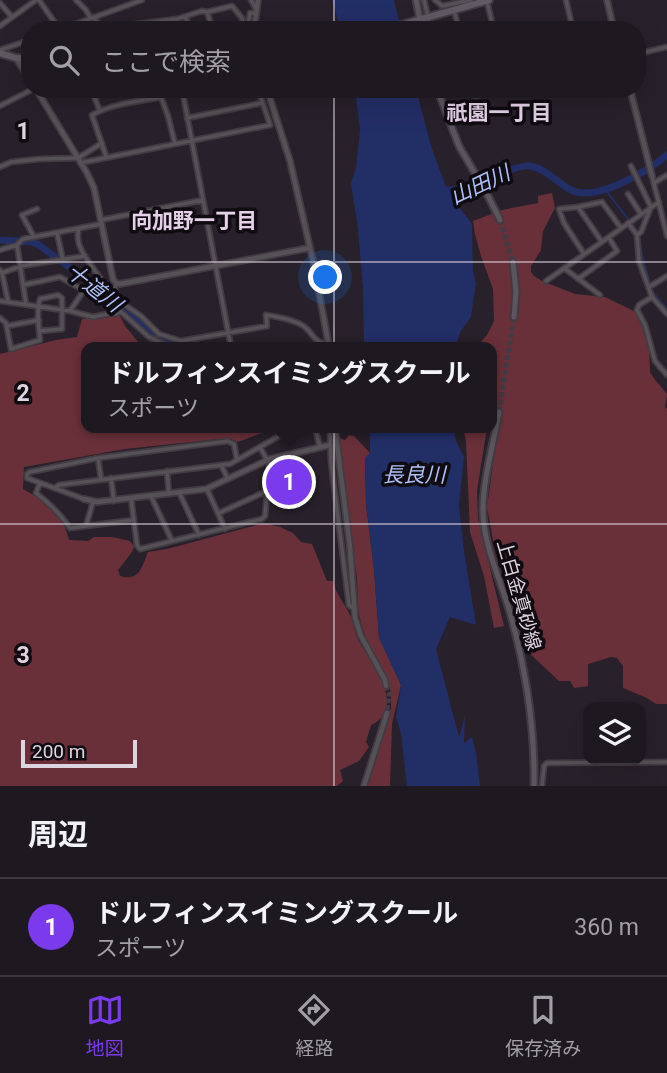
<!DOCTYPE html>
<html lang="ja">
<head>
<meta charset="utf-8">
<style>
  :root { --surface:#1e1820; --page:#2b252d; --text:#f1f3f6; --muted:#a1a0a5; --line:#3c373e; --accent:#7c3aed }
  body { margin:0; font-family:Roboto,"Noto Sans JP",sans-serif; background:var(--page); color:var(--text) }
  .controls { position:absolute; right:21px; bottom:21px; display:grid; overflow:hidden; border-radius:14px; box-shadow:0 7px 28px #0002 }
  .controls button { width:63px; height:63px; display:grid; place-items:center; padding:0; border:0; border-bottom:2px solid var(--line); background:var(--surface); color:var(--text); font:35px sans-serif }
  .scale { position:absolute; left:21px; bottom:18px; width:116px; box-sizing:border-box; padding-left:7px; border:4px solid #ded4df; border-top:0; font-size:19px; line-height:24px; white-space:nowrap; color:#ded4df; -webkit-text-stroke:5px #100a11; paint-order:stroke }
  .you { position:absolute; left:326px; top:278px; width:24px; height:24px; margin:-18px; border:5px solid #fff; border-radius:50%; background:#1a73e8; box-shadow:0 0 0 10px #1a73e833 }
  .badge { display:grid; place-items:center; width:46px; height:46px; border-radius:50%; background:var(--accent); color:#fff; font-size:23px; font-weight:700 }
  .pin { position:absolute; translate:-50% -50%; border:4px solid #fff; box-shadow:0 2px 7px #0006 }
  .popup { position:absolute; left:81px; top:342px; width:416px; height:91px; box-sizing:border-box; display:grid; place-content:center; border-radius:14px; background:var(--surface); filter:drop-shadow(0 2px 5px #0005); font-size:23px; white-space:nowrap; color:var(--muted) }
  .popup b { font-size:26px; color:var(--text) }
  .popup::after { content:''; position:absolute; left:50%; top:100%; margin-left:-14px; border:14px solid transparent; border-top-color:var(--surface) }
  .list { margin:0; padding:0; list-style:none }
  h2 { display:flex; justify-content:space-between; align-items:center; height:91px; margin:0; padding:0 28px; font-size:30px }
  h2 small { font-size:23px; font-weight:400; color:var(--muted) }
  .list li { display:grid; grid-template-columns:46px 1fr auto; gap:21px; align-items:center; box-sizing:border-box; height:98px; padding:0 28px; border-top:2px solid var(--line) }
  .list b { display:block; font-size:26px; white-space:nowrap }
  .list p { margin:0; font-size:23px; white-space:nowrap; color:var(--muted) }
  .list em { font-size:23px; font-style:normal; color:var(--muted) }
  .icon { flex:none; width:38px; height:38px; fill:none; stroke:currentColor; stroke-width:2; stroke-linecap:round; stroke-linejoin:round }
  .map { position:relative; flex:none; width:667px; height:786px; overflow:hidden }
  .search { position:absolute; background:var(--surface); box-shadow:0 7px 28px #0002; left:21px; right:21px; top:21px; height:77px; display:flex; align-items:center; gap:18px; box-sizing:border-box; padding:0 24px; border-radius:28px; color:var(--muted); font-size:26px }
  .sheet { height:189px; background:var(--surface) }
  nav { display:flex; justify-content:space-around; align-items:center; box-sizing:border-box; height:98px; border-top:2px solid var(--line); background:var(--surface); font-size:19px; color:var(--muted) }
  nav a { display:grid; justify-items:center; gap:4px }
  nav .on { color:var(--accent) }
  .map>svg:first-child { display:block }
  .green { fill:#6a303a }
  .water { fill:#222e66 }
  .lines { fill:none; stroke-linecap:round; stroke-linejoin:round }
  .stream { stroke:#222e66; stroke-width:2 }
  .river { stroke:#222e66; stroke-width:7 }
  .tertiary-tunnel { stroke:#433b45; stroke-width:4.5; stroke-dasharray:4.5 2; stroke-linecap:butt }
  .secondary-tunnel { stroke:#433b45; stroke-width:5; stroke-dasharray:5 2.5; stroke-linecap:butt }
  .minor-casing { stroke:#423b43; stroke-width:7 }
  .tertiary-casing { stroke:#423b43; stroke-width:8 }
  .secondary-casing { stroke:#423b43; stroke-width:9 }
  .primary-casing { stroke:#423b43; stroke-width:10 }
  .minor { stroke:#565057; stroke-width:3.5 }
  .tertiary { stroke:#565057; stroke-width:4.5 }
  .secondary { stroke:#5b555e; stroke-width:5 }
  .primary { stroke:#5f5a64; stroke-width:6 }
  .grid { fill:none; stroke:#ded4df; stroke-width:2; stroke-opacity:0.55 }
  .labels { text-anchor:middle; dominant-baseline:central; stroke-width:7; stroke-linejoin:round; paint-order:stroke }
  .street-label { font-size:19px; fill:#ded4df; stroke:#100a11 }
  .neighbourhood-label { font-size:21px; font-weight:bold; fill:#e4d1e7; stroke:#100a11 }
  .water-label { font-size:21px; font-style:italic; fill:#adc1f8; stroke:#100a11 }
  .grid-label { font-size:23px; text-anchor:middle; font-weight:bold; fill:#ded4df; stroke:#100a11; stroke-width:7; stroke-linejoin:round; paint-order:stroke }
</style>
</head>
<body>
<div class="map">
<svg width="667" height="786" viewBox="0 0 667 786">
  <rect width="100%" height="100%" fill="#28202a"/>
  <!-- green -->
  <path class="green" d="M552,193l3,15 -12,23 -2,19 -10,16v6l3,4 8,5 33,13 30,3 33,16 8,12 3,19 1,28 6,9 11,13 -2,13 2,2v295h-11l-9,-6 -24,-10v-22l-6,-8 -6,-1 -23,7v22l-14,2 -4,-7h-11l-31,-29 -33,-101 -8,-44 7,-51 2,-35h-4v-74h-16l11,-12 7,-14 -1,-32 -12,-33 -6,-22 -2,-13 29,-11 36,-7v-7z
    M120,316l5,10 14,17 16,-2 19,6h-88v81h189l-37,14 -9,-4 -104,11 -101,18 -1,22 21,12 20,23 5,16 19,1 6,-4h18l18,4 4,5 -2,6 -14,18 2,6c19,6 22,-9 28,-24l19,-3 97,-26 16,4 13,6 8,9 11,2 15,37h6c4,17 14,24 19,39 3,7 3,14 6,20 13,21 50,68 13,85l-5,17 3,5 -10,14 -19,9 3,11 -6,5h-337v-432l56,-14 21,-3 5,-18z
    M463,428h24l-10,63 1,28 26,107 -10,2 -10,-52 -14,-44 -4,-91z
    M349,435l5,1 16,17 -5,5 1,46 8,66 5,67 22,48 -9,39 -2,62h-24l25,-78v-15l-5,-18 -16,-27 -8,-21 -4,-17 -1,-32 -10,-69 -8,-71 6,2z"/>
  <!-- water -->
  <path class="water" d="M332,0h62l7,30h-60z
    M355,89h61l15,57 15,41 19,-2 5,12 -11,10 13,17 1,47 3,12 -5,34 -11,15 -5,15h-91l-1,-58 -5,-60 -7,-46 5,-15 4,-38z
    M370,428h83l3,13 8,16 -5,48 4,39 13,81 -26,-8 -14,32 23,88 6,-21 -1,27 8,-6 4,15 4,34h-73l-6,-52 -5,-17 5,-32 -22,-47 -5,-68 -8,-66 -1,-46 5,-5z"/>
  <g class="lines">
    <!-- stream -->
    <path class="stream" d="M605,189l33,43 4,23 10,36 15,18"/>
    <!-- river -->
    <path class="river" d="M461,196c14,-9 53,-32 69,-30 18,3 27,18 43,25 25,10 75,-20 94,-36
      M0,240l32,2 7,3 89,65 23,23 7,4 27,10"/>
    <!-- tertiary-tunnel -->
    <path class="tertiary-tunnel" d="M386,686l3,8 -2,19"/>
    <!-- secondary-tunnel -->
    <path class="secondary-tunnel" d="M500,220l13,42
      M499,412l15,-95"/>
    <defs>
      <path id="minor" d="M39,0l21,30
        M76,0l10,10 4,7
        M251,0l5,9
        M424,0l3,13
        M435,0l7,6 29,-6
        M566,0l7,30
        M487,2l7,28
        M0,3l12,14
        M207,12l6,18
        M455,14l4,16
        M93,17l11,13
        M185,17l7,13
        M429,21l2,9
        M0,26l36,-26
        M59,30l83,-30
        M115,30l14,-5 48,-6 25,-8 5,1 25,-6 10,12 2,12
        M247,30l3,-17h5
        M0,50l30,-10
        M637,54l30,-7
        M91,89l9,22
        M158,89l10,27 7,28
        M182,89l49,258
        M474,89l1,7 27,-7
        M183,93l14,-4
        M0,106l33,-17
        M187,118l75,-15
        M106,156l-14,-41c22,-12 45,-13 69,-18
        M80,163l190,-38 -12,-36
        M631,166l20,41 -10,25 -4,3
        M0,167l11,-5 28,-3 39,-1 24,-15
        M652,176l15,60
        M654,183l13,-8
        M628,194l13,20
        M578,207l24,35
        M101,220l102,-20
        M628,223l9,12 2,26 13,36 15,17
        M79,229c-6,17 12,35 21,49
        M57,233l6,27
        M34,237l-12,-22 15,-6
        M17,245l9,59
        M0,250l17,-5 6,-6 78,-15
        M584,254l-20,-31 -5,-14 19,-2 24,-5 19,26
        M564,268l36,27
        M0,270l2,3 6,28
        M2,273l19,-7 64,-10
        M578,279l39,-28 -8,-13
        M546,281l113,-79
        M116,283l-1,6 5,22
        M23,285l37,-8 23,13
        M649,287l18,-11
        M652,297l-13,8 -2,5 8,15 10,36 12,14
        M118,300l23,16 18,18 22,7 86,-15 -1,-11c12,2 31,5 40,13 10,10 7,13 23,17
        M0,301l70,10 23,6 19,-4 4,1 4,-3
        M70,311l14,-21 6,-1 30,22 29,26 21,10
        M0,318l6,5 5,26 29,-9c-1,-13 -4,-28 0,-41l18,-4 4,3v31l-22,2
        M7,326l32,-6
        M315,428l5,19
        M330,428l1,34 18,143 6,5
        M260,447l7,13
        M98,458l3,21
        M221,465l7,14
        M167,471l2,23
        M111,478l3,23
        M40,483l-4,10c13,10 25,22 34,35l64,-8
        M55,488l4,-3 171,-21 51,-29 29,-7
        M207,489l18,40
        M179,492l20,43
        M151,496l21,45
        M131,498l6,47 3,4 122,-30 3,-3 5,-57
        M84,499l-57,-21v-4l3,-2 68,-14 130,-17 6,3 3,16
        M219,513l48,-22
        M86,526l7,-24
        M542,786l2,-20 3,-3 120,-1"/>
      <path id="tertiary" d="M607,0l7,30
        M254,30l4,-30
        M16,58l14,22
        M36,89l51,84 7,15 19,91 3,4 4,1 189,-36
        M267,89l23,72 24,104 15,82
        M630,89l22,87
        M335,428l15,119 5,71 6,18 24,44 1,6
        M84,499l13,3 109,-13 64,-30 60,-14
        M364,786l23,-73"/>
      <path id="secondary" d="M416,0l6,30
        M437,89l22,57 28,48 13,26
        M513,262l3,30 -2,25
        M499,412c-5,29 -17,72 -16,101 1,35 19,70 28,103 15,55 24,113 23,170"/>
      <path id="primary" d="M383,30l106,-30
        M0,53l16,5 14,1"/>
    </defs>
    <!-- minor casing -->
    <use href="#minor" class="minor-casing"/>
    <!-- tertiary casing -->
    <use href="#tertiary" class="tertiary-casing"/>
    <!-- secondary casing -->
    <use href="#secondary" class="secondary-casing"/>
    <!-- primary casing -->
    <use href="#primary" class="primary-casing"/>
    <!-- minor -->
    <use href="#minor" class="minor"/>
    <!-- tertiary -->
    <use href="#tertiary" class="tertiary"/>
    <!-- secondary -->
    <use href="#secondary" class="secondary"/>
    <!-- primary -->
    <use href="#primary" class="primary"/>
  </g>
  <!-- grid -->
  <path class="grid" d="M334,0v30M334,89v697M0,262h667M0,524h667"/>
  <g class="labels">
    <!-- street labels -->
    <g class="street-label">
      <text transform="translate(519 595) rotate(74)">上白金真砂線</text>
    </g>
    <!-- neighbourhood labels -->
    <g class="neighbourhood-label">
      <text x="499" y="113">祇園一丁目</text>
      <text x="194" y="221">向加野一丁目</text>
    </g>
    <!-- water labels -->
    <g class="water-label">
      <text transform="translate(480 185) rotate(-25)">山田川</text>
      <text transform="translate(94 288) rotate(38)">十道川</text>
      <text x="414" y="475">長良川</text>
    </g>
  </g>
  <g class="grid-label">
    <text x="23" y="139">1</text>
    <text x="23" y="401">2</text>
    <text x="23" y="663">3</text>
  </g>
</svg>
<div class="controls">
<button><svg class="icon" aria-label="layers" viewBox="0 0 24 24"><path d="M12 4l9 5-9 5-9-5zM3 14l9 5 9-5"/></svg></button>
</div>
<div class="scale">200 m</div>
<div class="you"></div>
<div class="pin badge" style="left:289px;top:482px">1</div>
<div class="popup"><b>ドルフィンスイミングスクール</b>スポーツ</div>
<div class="search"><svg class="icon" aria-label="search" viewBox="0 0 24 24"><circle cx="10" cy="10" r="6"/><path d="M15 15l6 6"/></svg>ここで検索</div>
</div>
<section class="sheet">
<h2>周辺<small></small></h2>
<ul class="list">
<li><span class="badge">1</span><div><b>ドルフィンスイミングスクール</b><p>スポーツ</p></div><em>360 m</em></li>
</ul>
</section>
<nav>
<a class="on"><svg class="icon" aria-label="map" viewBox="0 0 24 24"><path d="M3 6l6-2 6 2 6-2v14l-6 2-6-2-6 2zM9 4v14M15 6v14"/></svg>地図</a>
<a><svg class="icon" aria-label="directions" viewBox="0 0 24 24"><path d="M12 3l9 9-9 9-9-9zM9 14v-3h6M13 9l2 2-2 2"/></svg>経路</a>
<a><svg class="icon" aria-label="saved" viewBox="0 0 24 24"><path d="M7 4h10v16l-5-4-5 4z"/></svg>保存済み</a>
</nav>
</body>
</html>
